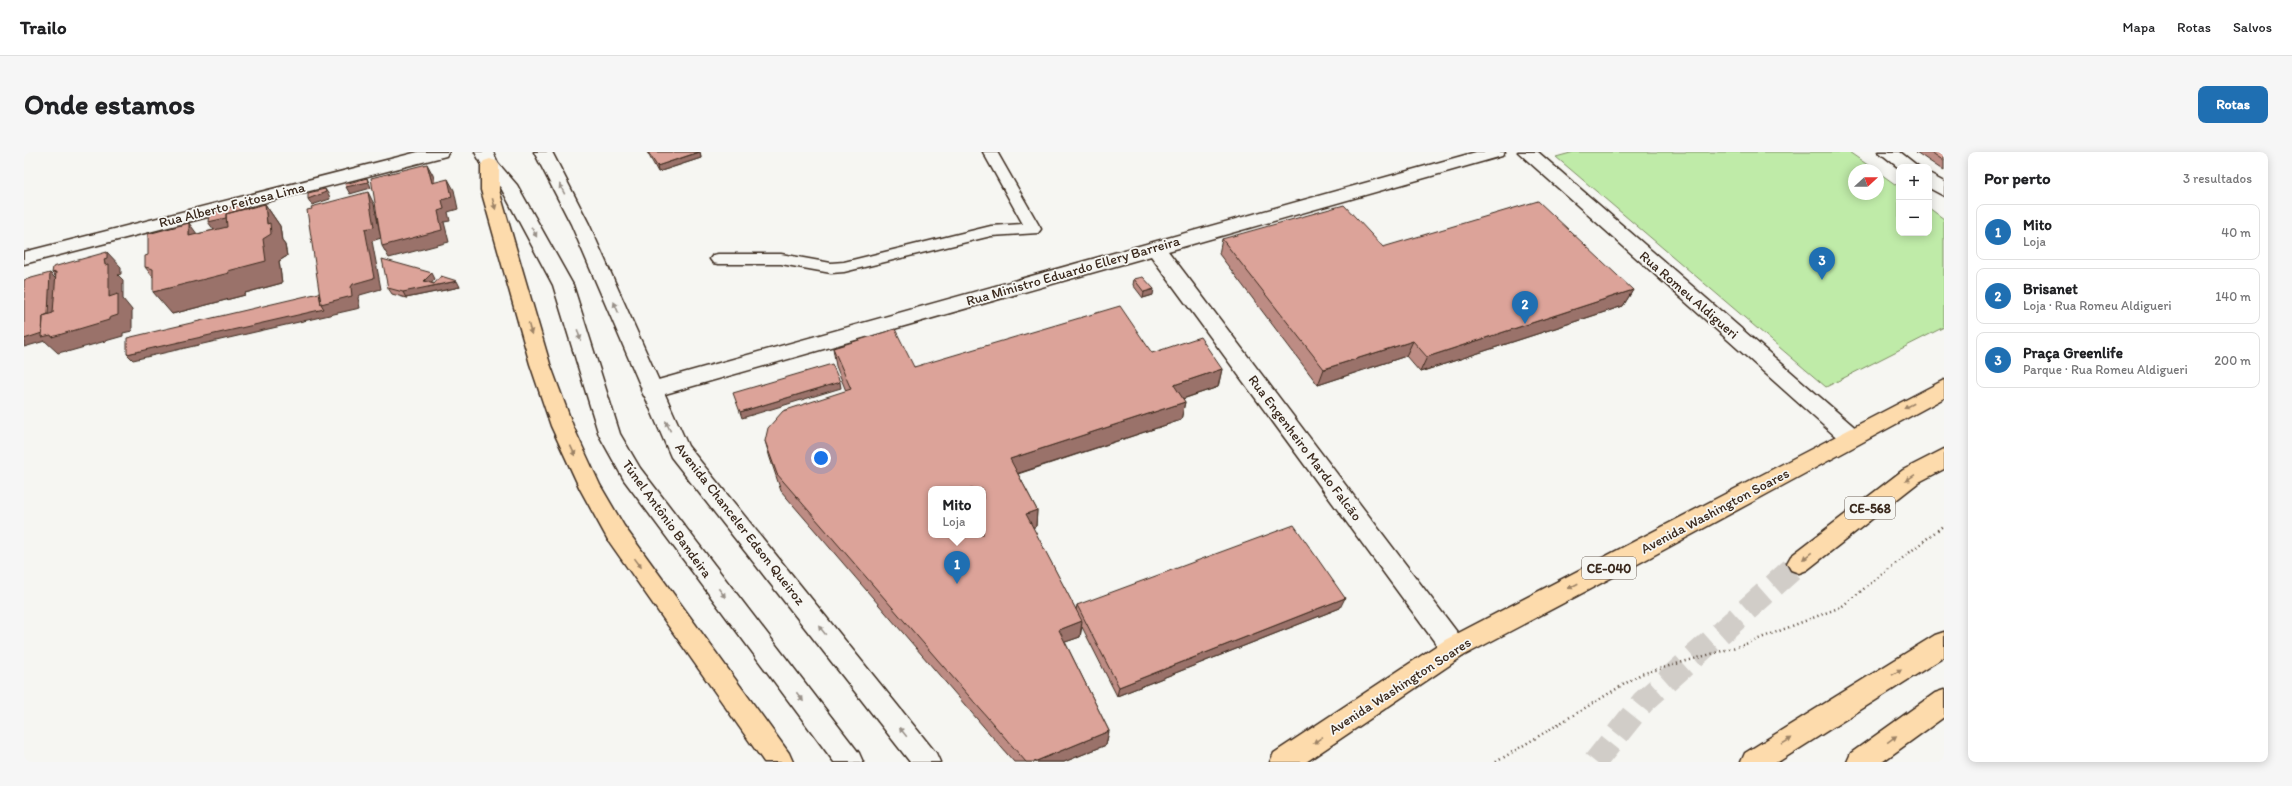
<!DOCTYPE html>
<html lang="pt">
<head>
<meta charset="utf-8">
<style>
  :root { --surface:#fff; --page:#f6f6f6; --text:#202124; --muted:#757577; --line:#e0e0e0; --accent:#1f6fb2 }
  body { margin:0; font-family:Itim,sans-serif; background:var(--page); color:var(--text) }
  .controls { position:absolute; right:12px; top:12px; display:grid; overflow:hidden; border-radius:8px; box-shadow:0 2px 10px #0003 }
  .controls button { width:36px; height:36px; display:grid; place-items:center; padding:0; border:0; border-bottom:1px solid var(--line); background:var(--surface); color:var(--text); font:20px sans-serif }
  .compass { position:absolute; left:1824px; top:12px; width:36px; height:36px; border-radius:50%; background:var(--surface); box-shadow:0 2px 10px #0003; rotate:69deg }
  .you { position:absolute; left:797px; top:306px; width:14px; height:14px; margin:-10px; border:3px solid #fff; border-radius:50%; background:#1a73e8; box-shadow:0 0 0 6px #1a73e833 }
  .badge { display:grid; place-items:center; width:26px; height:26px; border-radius:50%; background:var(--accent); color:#fff; font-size:13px; font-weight:700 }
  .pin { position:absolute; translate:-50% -33px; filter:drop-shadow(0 1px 2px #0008) }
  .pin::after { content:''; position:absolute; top:21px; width:14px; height:12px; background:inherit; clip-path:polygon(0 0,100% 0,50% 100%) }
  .popup { position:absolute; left:904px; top:334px; width:58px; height:52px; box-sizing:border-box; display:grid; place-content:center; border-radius:8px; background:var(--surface); filter:drop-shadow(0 1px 3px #0005); font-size:13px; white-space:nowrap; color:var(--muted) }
  .popup b { font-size:15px; color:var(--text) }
  .popup::after { content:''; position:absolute; left:50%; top:100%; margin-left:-8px; border:8px solid transparent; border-top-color:var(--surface) }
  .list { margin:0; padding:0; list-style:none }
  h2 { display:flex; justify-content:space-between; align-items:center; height:52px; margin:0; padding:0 16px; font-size:17px }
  h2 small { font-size:13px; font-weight:400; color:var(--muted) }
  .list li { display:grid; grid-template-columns:26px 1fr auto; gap:12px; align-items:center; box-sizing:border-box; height:56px; margin:0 8px 8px; padding:0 8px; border:1px solid var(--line); border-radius:8px }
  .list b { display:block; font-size:15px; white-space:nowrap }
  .list p { margin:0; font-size:13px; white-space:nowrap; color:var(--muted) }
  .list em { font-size:13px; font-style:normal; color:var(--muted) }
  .map { position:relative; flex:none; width:1920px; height:610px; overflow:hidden; border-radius:8px }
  header { display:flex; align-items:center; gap:24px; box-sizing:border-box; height:56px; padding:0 20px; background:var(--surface); border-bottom:1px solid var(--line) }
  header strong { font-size:19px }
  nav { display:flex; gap:22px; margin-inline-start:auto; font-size:14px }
  .intro { display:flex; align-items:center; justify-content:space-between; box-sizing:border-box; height:96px; padding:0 24px }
  h1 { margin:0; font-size:28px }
  .button { padding:10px 18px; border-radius:8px; background:var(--accent); color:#fff; font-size:14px; font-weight:700 }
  main { display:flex; gap:24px; padding:0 24px }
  aside { flex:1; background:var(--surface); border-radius:8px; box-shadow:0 2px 10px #0003 }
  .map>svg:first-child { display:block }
  .green { fill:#bfeba8; stroke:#7d8a63 }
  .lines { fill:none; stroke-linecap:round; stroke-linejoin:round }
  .trunk-tunnel { stroke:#d1cdc8; stroke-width:24; stroke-dasharray:24 12; stroke-linecap:butt }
  .service-casing { stroke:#3b2a1e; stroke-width:3 }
  .minor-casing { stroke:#3b2a1e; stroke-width:3 }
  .secondary-casing { stroke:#3b2a1e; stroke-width:3 }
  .trunk-casing { stroke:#3b2a1e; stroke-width:3 }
  .path { stroke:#3b2a1e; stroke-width:2.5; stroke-dasharray:1 3.5; stroke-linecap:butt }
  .service { fill:#f6f6f2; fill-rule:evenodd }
  .minor { fill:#f6f6f2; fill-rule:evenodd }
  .secondary { fill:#f6f6f2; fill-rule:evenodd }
  .trunk { fill:#fddbac; fill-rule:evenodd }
  .wall { fill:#bd8c84; stroke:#3b2a1e }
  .shaded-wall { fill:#9a726b; stroke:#3b2a1e }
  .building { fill:#dca399; stroke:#3b2a1e; fill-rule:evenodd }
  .oneway { fill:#989088 }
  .oneway2 { fill:#9c8265 }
  .labels { text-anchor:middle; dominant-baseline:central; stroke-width:3.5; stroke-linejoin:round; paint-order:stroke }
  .shield { fill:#f6f6f2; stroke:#73675e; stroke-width:1 }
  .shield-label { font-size:13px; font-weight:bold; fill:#3b2a1e }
  .street-label { font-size:14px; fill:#3b2a1e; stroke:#f6f6f2 }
</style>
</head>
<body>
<header>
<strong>Trailo</strong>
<nav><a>Mapa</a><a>Rotas</a><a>Salvos</a></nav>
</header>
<div class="intro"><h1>Onde estamos</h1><a class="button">Rotas</a></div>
<main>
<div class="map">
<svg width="1920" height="610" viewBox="0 0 1920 610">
  <rect width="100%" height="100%" fill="#f6f6f2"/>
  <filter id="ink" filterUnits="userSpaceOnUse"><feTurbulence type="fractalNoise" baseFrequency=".025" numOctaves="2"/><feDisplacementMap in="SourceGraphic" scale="8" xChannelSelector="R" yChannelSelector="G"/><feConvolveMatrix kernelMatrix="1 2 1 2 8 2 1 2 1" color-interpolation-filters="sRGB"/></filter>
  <g filter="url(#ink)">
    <!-- green -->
    <path class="green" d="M1550,0h275l26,18h-21v24h24v-22l21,15v46h30v-25l15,11v108l-118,60 -270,-230z"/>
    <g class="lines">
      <!-- trunk-tunnel -->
      <path class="trunk-tunnel" d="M1571,610l48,-60 156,-139"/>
      <defs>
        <path id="service" d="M959,0h14l44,77 -3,4 -47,3 -147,36 -13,1 -50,-9h-63l-5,-1 -3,-4 3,-4 5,-1h63l50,9 13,-1 147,-36 32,-2z"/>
        <path id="minor" d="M394,0h31l-3,4 -422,108v-12z
          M1452,0h29l-3,4 -334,95 295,389 3,8 -3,8 -9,3 -9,-3 -294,-400 -500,142 -7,-2 -3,-6 3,-6 7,-2z
          M1494,0h20l321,279 3,6 -3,6 -8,3 -8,-3z
          M1855,0h21l19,15 -20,1z
          M1905,22l15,8v14l-15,-8z"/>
        <path id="secondary" d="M451,0h18l5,11 19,22 56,100 47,149 20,34 219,285 4,9h-29l-210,-282 -25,-45 -46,-150 -52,-97 -17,-19z
          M510,0h18l37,72 99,222 248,307 4,9h-30l-239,-305 -100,-233z"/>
        <path id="trunk" d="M466,7l6,2 3,4v25l51,174 23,62 27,59 24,41 165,227 4,9h-29l-156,-222 -28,-51 -29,-63 -21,-62 -49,-174v-25l3,-4z
          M1920,228v18l-299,162 -182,96 -157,106h-36l4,-9 171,-113z
          M1920,297v20l-25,13 -112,88 -8,3 -8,-3 -4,-7 4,-7 112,-86z
          M1920,480v25l-166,105h-37l4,-9 190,-118z
          M1920,538v27l-62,45h-35l4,-9 84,-60z"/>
      </defs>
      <!-- service casing -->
      <use href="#service" class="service-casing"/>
      <!-- minor casing -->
      <use href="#minor" class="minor-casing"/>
      <!-- secondary casing -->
      <use href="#secondary" class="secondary-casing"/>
      <!-- trunk casing -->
      <use href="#trunk" class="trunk-casing"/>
      <!-- path -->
      <path class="path" d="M1472,610l145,-88 102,-29 98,-38 103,-82"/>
      <!-- service -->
      <use href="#service" class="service"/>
      <!-- minor -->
      <use href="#minor" class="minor"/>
      <!-- secondary -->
      <use href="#secondary" class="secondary"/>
      <!-- trunk -->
      <use href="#trunk" class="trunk"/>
    </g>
    <!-- wall -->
    <path class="wall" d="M623,0h53l1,6 -43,14z
      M1892,0h28v19z
      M241,52l15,22 2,15 3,4 2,11 -8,5 3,22 -37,10v2l-73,19 -19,-37 -8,-10 52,-33 17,-4 32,-21z
      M1198,87l161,8 250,43 -10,16 -203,66 -14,-16 -88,29 -99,-131z
      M411,127l-4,4 29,4 -54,11 -14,-4 -4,-6z
      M1110,127l19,16 -10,3 -10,-13z
      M809,196l81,19 238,-14 70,16 -4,18 -35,12 2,3 -4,18 -163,54 19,36 -1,16 -3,2 43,82 1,-5 263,3 -223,88 -35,-69 -2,10 -15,5 44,89 -3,14 -42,17h-50l-233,-271 -11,-33 -5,-17 81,-50 -10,-25z"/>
    <!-- shaded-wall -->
    <path class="shaded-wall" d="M676,0l1,6 -43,14 -1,-6z
      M403,12l6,11 5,20 -6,-12z
      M343,26l3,7 1,3 -21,6 -4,-7z
      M424,27l6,11 4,19 -10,3 2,9 -6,1 5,20 -60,16 -7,-12 56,-35 4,-11z
      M301,37l4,6 1,4 -18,6 -4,-6z
      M344,40l6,12 7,34 -9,3 9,48 -21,6 -2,3 2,10 -227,52 -6,-6 194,-50 30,-17 14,-58z
      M218,52l9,12 -34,18 -9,-12z
      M241,52l15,22 2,15 3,4 2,11 -8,5 3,22 -37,10v2l-73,19 -19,-22 75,-21 35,-32 4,-15z
      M165,71l17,23 -17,-10z
      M83,100l14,15v7l-3,1 5,5v19l9,11v21l-9,2v3l-56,16 -1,-1 -8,2 -13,-12 -21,6v-8l26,-66 6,6 53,18 -5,-38z
      M32,120l11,17 -15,-16z
      M408,121l3,6 -7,8 29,-6 3,6 -54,11 -3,-6 21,-11z
      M1130,137l-1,6 -10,3 1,-6z
      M1609,138l-10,16 -203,66 7,-15z
      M1389,189l-7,15 -88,29 6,-16z
      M1198,217l-4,18 -48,16 4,-18z
      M816,230l1,6 -99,30 -2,-6z
      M1161,250l-4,18 -171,56v-17z
      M1013,358l-1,16 -11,5 1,-17z
      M1321,446l-5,10 -223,88 2,-9z
      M1058,469l-2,16 -23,8 2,-15z
      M1085,579l-3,14 -42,17h-30z"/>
    <!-- building -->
    <path class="building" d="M624,0h51l-42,14z
      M1907,0h13v9z
      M403,12l5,19 16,-4 4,18 -10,3 2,9 -6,2 4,19 -60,16 -11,-68z
      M343,26l1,4 -22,5 -1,-3z
      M301,37l1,3 -18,7v-6z
      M344,40l6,35 -9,2 9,49 -21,6 -2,3 1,9 -31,8 -14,-94 5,-1 -1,-2z
      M1514,49l95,89 -206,67 -14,-16 -89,28 -102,-130 122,-34 39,42z
      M218,52l1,5 -17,5v4l-18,4 1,-9z
      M241,52l2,20 3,-1 1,11 -8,5 3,22 -38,10 1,2 -76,19v-23l-8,-2v-11l3,-1v-21l41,-11v13l38,-9 -1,-13z
      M83,100v6l-3,1 1,6 4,-1v33l9,-3v21l-9,3v2l-57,17 -1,-2 -9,2 1,-21 10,-3 3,-41 -4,1 1,-6z
      M358,107l50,14 -8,8 10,3 7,-8 16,5 -54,11 -15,-4z
      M26,121l-2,41 -5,2 -1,17 -18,6v-59z
      M1119,125l11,12 -10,3 -10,-13z
      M295,141l2,11 3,5 -197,45v-16z
      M1096,154l32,47 48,-16 22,32 -48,16 11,17 -175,57 27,51 -11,4 56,107 -23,9 50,101 -75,31h-8l-249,-288 -12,-33 3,-13 15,-17 68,-22 -18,-41 62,-19 19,38zM907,337h52v46h-52z
      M808,212l8,18 -100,30 -7,-19z
      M1270,373l51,73 -226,89 -42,-82z"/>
    <!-- one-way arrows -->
    <defs><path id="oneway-solid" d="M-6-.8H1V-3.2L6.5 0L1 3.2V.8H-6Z"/></defs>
    <g class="oneway">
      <use href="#oneway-solid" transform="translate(538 37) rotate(-117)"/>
      <use href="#oneway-solid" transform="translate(510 80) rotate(61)"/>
      <use href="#oneway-solid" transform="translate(592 155) rotate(-113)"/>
      <use href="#oneway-solid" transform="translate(555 183) rotate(73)"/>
      <use href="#oneway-solid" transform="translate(644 274) rotate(-115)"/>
      <use href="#oneway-solid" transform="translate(698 441) rotate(53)"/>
      <use href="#oneway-solid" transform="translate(798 478) rotate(-129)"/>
      <use href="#oneway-solid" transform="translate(776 545) rotate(53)"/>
      <use href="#oneway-solid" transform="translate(879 580) rotate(-129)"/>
    </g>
    <g class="oneway2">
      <use href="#oneway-solid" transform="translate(470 52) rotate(74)"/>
      <use href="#oneway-solid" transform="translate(506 177) rotate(74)"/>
      <use href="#oneway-solid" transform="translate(1885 254) rotate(152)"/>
      <use href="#oneway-solid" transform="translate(549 299) rotate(65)"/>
      <use href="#oneway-solid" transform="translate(1886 326) rotate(146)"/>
      <use href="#oneway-solid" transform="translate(1783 404) rotate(142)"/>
      <use href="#oneway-solid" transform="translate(614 411) rotate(54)"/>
      <use href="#oneway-solid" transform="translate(1549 434) rotate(153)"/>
      <use href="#oneway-solid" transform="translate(1873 520) rotate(-32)"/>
      <use href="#oneway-solid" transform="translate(1868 587) rotate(-36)"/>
      <use href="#oneway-solid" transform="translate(1294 588) rotate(146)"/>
      <use href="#oneway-solid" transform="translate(1763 589) rotate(-32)"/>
    </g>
  </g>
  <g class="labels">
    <!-- shield labels -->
    <g class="shield">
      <rect x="1821" y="345" width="50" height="22" rx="3"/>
      <rect x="1558" y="405" width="54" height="22" rx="3"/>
    </g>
    <g class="shield-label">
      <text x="1846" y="356">CE-568</text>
      <text x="1585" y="416">CE-040</text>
    </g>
    <!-- street labels -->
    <g class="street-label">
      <text transform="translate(208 53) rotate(-14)">Rua Alberto Feitosa Lima</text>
      <text transform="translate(1049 119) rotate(-16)">Rua Ministro Eduardo Ellery Barreira</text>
      <text transform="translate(1665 143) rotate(41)">Rua Romeu Aldigueri</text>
      <text transform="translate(1281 296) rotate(53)">Rua Engenheiro Mardo Falcão</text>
      <text transform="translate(1691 359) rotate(-28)">Avenida Washington Soares</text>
      <text transform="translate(643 367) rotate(54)">Túnel Antônio Bandeira</text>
      <text transform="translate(716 372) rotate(52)">Avenida Chanceler Edson Queiroz</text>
      <text transform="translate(1376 534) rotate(-33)">Avenida Washington Soares</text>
    </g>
  </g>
</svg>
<div class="controls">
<button>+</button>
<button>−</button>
</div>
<svg class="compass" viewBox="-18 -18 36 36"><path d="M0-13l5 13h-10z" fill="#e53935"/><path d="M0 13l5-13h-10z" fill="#757577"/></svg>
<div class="you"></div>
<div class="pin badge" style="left:933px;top:432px">1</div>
<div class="popup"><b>Mito</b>Loja</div>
<div class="pin badge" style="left:1501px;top:172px">2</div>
<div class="pin badge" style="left:1798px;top:128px">3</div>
</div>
<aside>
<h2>Por perto<small>3 resultados</small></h2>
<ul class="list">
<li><span class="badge">1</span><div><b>Mito</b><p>Loja</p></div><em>40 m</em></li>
<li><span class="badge">2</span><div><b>Brisanet</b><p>Loja · Rua Romeu Aldigueri</p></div><em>140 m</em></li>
<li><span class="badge">3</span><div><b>Praça Greenlife</b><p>Parque · Rua Romeu Aldigueri</p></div><em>200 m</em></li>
</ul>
</aside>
</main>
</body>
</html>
